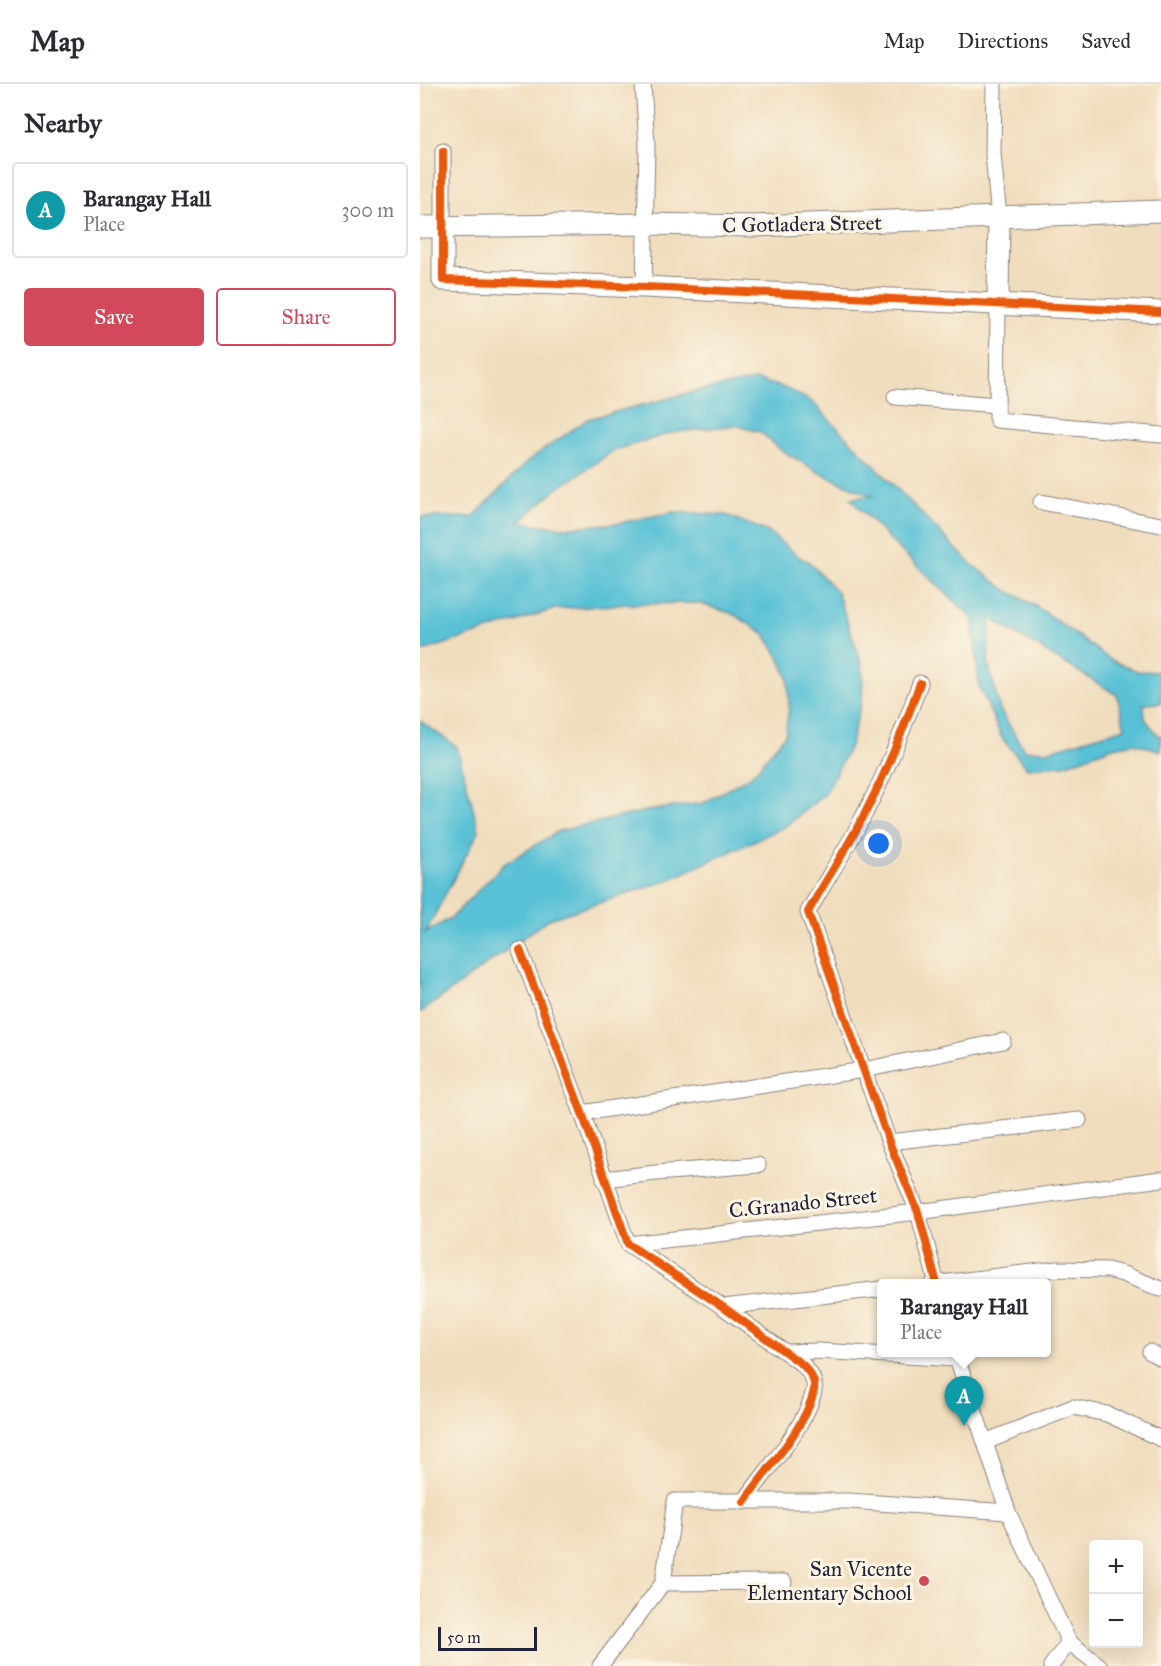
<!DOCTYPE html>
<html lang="en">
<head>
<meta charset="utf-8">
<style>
  :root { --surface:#fff; --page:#f2f2f3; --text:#2b2b33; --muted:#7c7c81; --line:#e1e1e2; --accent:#d1495b }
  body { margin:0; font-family:"IM FELL Great Primer",serif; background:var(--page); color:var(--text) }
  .controls { position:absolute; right:18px; bottom:18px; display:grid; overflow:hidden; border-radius:6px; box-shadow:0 6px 24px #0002 }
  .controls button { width:54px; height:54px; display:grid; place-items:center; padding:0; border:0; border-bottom:2px solid var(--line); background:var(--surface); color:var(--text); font:30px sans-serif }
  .scale { position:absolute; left:18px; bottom:15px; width:99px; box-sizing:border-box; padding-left:6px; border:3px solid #22223b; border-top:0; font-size:16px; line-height:21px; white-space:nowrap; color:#22223b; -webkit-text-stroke:4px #fcf5e5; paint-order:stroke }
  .you { position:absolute; left:459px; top:760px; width:21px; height:21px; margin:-15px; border:4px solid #fff; border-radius:50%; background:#1a73e8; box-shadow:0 0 0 9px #1a73e833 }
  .badge { display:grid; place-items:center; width:39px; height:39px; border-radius:50%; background:var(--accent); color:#fff; font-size:20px; font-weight:700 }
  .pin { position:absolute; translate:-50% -50px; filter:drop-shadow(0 2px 3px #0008) }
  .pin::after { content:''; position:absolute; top:32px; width:21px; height:18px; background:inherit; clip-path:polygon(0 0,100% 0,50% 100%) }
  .popup { position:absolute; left:457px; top:1195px; width:174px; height:78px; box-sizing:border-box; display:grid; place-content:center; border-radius:6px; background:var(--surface); filter:drop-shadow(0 2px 4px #0005); font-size:20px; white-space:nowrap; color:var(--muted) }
  .popup b { font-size:22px; color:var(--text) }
  .popup::after { content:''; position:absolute; left:50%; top:100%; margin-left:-12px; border:12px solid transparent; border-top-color:var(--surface) }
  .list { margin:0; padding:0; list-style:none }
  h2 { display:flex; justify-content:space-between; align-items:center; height:78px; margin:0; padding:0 24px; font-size:26px }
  h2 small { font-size:20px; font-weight:400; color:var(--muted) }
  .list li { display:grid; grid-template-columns:39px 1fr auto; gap:18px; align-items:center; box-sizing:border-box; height:96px; margin:0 12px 12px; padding:0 12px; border:2px solid var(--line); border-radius:6px }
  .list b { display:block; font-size:22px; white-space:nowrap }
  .list p { margin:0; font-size:20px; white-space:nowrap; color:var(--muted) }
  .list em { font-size:20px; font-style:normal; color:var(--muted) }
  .actions { display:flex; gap:12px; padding:18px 24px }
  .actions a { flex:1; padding:14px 0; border:2px solid var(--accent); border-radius:6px; text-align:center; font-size:21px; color:var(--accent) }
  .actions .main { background:var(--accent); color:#fff }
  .map { position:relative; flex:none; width:741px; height:1582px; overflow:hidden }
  header { display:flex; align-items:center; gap:36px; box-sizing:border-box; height:84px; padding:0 30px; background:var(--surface); border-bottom:2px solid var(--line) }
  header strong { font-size:28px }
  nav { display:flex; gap:33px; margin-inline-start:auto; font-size:21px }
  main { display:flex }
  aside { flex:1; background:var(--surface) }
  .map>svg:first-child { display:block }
  .water { fill:#59c1d6; stroke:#3e7288; stroke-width:1.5; fill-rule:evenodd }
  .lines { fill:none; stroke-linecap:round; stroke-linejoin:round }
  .street-casing { stroke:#89807c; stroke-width:17 }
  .secondary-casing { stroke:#89807c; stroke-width:23 }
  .street { stroke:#fff; stroke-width:15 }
  .secondary { stroke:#fff; stroke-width:21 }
  .cycleway-casing { stroke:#fcf5e5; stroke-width:11 }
  .cycleway { stroke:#e8590c; stroke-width:8 }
  .poi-dot { fill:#d1495b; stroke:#fcf5e5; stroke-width:2 }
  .labels { text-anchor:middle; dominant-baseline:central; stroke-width:6; stroke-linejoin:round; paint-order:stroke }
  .street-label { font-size:21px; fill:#22223b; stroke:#fcf5e5 }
  .poi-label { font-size:21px; fill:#22223b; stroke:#fcf5e5; text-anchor:end }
</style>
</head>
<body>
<header>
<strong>Map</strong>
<nav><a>Map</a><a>Directions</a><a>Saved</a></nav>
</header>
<main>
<aside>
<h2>Nearby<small></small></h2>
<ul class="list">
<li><span class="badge" style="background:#0f9aa8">A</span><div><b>Barangay Hall</b><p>Place</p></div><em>300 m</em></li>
</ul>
<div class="actions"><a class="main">Save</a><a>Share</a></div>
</aside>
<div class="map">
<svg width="741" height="1582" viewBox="0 0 741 1582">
  <rect width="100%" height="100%" fill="#fcf5e5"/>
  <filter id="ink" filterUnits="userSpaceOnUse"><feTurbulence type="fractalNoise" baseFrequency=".0167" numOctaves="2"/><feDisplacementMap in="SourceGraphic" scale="12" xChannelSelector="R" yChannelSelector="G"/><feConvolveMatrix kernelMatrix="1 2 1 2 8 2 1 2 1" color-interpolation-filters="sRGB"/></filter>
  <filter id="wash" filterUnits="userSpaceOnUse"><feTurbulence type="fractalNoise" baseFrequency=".008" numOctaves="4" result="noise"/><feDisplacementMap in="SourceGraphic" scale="24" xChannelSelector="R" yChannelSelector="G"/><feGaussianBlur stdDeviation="1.35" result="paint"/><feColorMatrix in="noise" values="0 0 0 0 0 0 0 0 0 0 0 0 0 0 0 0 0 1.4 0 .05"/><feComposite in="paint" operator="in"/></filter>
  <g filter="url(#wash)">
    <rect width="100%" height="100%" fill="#f0ddbd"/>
    <!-- water -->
    <path class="water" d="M337,296l28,8 26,13 159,162 35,26 35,20 71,51 26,11 24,1v31l-17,1 1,15 13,16h3v16l-27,-8 -21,4 -49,18 -37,3 -25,-30 -23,-52 -7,-68 -75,-71 -47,-49 22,-2 -52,-23 -39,-23 -21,-18 -25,-7 -64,8 -56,17 -58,39 -38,33 45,6 55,-5 54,-11 53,3 42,17 34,27 6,2 29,31 24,70 2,17 -1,20 -12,47 -25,48 -41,33 -118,54 -117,38 -129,94v-292l37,26 22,84 -54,102 26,-15 53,-54 55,-33 87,-20 58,-8 48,-28 33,-40 4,-28 -1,-29 -10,-23 -14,-22 -31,-19 -35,-11 -68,1 -75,5 -135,43v-135h53l57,-58 58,-40 109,-28zM570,534l127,77 8,33 -78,23 -23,-1 -24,-40 -12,-47z"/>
  </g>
  <g filter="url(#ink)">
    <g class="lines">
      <defs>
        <path id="street" d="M223,0l4,62 -3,141
          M574,0l-1,70 6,64
          M23,67v76
          M578,220l-1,116 164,15
          M475,313l102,8
          M621,418l120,23
          M500,599c-18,51 -39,102 -65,149 -15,27 -32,53 -47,80l81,230 29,70 19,72
          M100,866l62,163 46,131 95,63 80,58c6,7 13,15 11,25 -7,36 -49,81 -70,112
          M162,1029l282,-43 139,-29
          M469,1058l190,-22
          M184,1095l52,-6 102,-8
          M208,1160l290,-32 243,-33
          M513,1200l124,-15 50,1 16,4 38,15
          M303,1223l159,-18
          M366,1268l32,-1 139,8
          M535,1268l53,160 61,130 31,24
          M730,1268l11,6
          M565,1358l88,-35 34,7 54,25
          M243,1499l121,-1
          M180,1582l63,-83 12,-82h174l159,11
          M631,1582l18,-24"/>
        <path id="secondary" d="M0,143l225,-3 108,2 408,-15
          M23,143v53l201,7 517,25
          M578,220l1,-86"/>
      </defs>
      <!-- street casing -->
      <use href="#street" class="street-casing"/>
      <!-- secondary casing -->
      <use href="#secondary" class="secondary-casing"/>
      <!-- street -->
      <use href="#street" class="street"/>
      <!-- secondary -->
      <use href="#secondary" class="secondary"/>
      <defs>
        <path id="cycleway" d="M23,67v129l201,7 517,25
          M500,599c-18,51 -39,102 -65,149 -15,27 -32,53 -47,80l81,230 29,70 19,72
          M100,866l62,163 46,131 95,63 80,58c6,7 13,15 11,25 -7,36 -49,81 -70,112"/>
      </defs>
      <!-- cycleway casing -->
      <use href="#cycleway" class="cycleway-casing"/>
      <!-- cycleway -->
      <use href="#cycleway" class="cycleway"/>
    </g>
  </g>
  <!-- markers -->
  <circle class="poi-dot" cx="504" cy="1497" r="6"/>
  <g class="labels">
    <!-- street labels -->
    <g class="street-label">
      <text transform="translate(382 140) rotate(-1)">C Gotladera Street</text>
      <text transform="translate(383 1119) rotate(-6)">C.Granado Street</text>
    </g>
    <!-- poi labels -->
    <g class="poi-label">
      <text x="492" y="1485">San Vicente<tspan x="492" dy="24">Elementary School</tspan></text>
    </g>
  </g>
</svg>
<div class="controls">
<button>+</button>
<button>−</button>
</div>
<div class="scale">50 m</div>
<div class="you"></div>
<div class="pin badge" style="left:544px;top:1342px;background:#0f9aa8">A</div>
<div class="popup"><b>Barangay Hall</b>Place</div>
</div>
</main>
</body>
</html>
